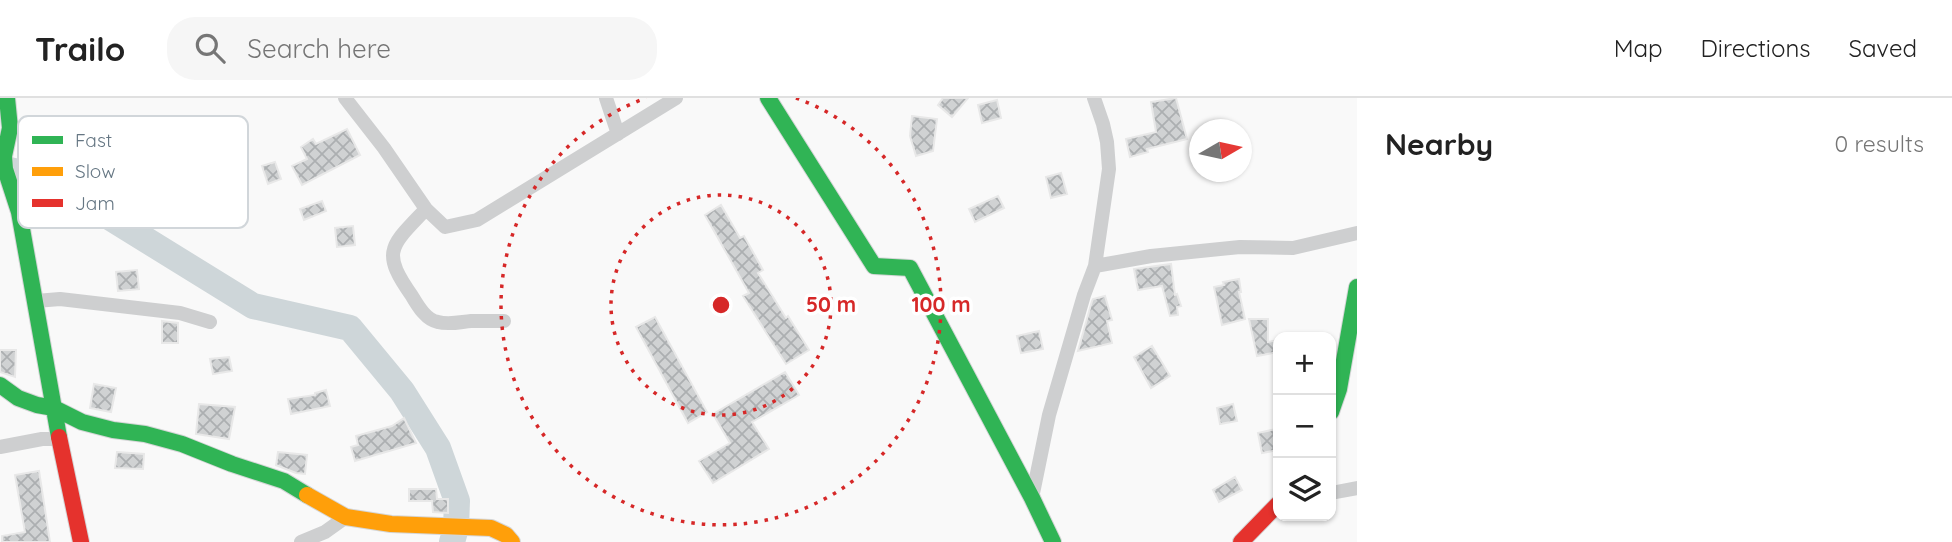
<!DOCTYPE html>
<html lang="en">
<head>
<meta charset="utf-8">
<style>
  :root { --surface:#fff; --page:#f6f6f6; --text:#222; --muted:#767676; --line:#e0e0e0 }
  body { margin:0; font-family:Quicksand,sans-serif; background:var(--page); color:var(--text) }
  .controls { position:absolute; right:21px; bottom:21px; display:grid; overflow:hidden; border-radius:14px; box-shadow:0 2px 5px #0004 }
  .controls button { width:63px; height:63px; display:grid; place-items:center; padding:0; border:0; border-bottom:2px solid var(--line); background:var(--surface); color:var(--text); font:35px sans-serif }
  .compass { position:absolute; left:1189px; top:21px; width:63px; height:63px; border-radius:50%; background:var(--surface); box-shadow:0 2px 5px #0004; rotate:81deg }
  .list { margin:0; padding:0; list-style:none }
  h2 { display:flex; justify-content:space-between; align-items:center; height:91px; margin:0; padding:0 28px; font-size:30px }
  h2 small { font-size:23px; font-weight:400; color:var(--muted) }
  .icon { flex:none; width:38px; height:38px; fill:none; stroke:currentColor; stroke-width:2; stroke-linecap:round; stroke-linejoin:round }
  .map { position:relative; flex:none; width:1357px; height:444px; overflow:hidden }
  header { display:flex; align-items:center; gap:42px; box-sizing:border-box; height:98px; padding:0 35px; background:var(--surface); border-bottom:2px solid var(--line) }
  header strong { font-size:33px }
  nav { display:flex; gap:38px; margin-inline-start:auto; font-size:24px }
  .search { width:490px; height:63px; background:var(--page); display:flex; align-items:center; gap:18px; box-sizing:border-box; padding:0 24px; border-radius:28px; color:var(--muted); font-size:26px }
  main { display:flex }
  aside { flex:1; background:var(--surface) }
  .map>svg:first-child { display:block }
  .lines { fill:none; stroke-linecap:round; stroke-linejoin:round }
  .river { stroke:#ced6d9; stroke-width:26 }
  .building { fill:url(#building-cross-hatch); stroke:#e8e8e8; stroke-width:2 }
  .fast-casing { stroke:#d5d6d7; stroke-width:18 }
  .slow-casing { stroke:#d5d6d7; stroke-width:18 }
  .jam-casing { stroke:#d5d6d7; stroke-width:18 }
  .street { stroke:#cecfd0; stroke-width:14 }
  .fast { stroke:#30b455; stroke-width:16 }
  .slow { stroke:#ff9f0a; stroke-width:16 }
  .jam { stroke:#e5322d; stroke-width:16 }
  .ring { fill:none; stroke:#d62828; stroke-width:3.5; stroke-dasharray:3.5 7 }
  .key { fill:#fff; stroke:#d1d6da; stroke-width:2 }
  .key-label { font-size:19px; fill:#657683 }
  .centre { fill:#d62828; stroke:#fff; stroke-width:3.5 }
  .ring-label { font-size:21px; text-anchor:middle; font-weight:bold; fill:#d62828; stroke:#fff; stroke-width:7; stroke-linejoin:round; paint-order:stroke }
</style>
</head>
<body>
<header>
<strong>Trailo</strong>
<div class="search"><svg class="icon" aria-label="search" viewBox="0 0 24 24"><circle cx="10" cy="10" r="6"/><path d="M15 15l6 6"/></svg>Search here</div>
<nav><a>Map</a><a>Directions</a><a>Saved</a></nav>
</header>
<main>
<div class="map">
<svg width="1357" height="444" viewBox="0 0 1357 444">
  <defs>
    <pattern id="building-cross-hatch" width="8" height="8" patternUnits="userSpaceOnUse" patternTransform="scale(1.75)"><rect width="8" height="8" fill="#d0d2d3"/><path d="M0 0l8 8M0 8l8-8" fill="none" stroke="#acafb1"/></pattern>
  </defs>
  <rect width="100%" height="100%" fill="#f9f9f9"/>
  <g class="lines">
    <!-- river -->
    <path class="river" d="M0,70l46,10 207,128 97,22 52,63 36,57 19,53 -1,27 -4,14"/>
  </g>
  <!-- building -->
  <path class="building" d="M943,0h25l-16,19 -14,-12z
    M1176,0l11,41 -40,10 1,3 -18,5 -4,-18 30,-7 -5,-30z
    M997,2l4,18 -19,5 -4,-18z
    M912,18l25,3 -4,32 -17,5 -6,-20z
    M347,31l13,26 -58,30 -10,-19 15,-7 -6,-12 12,-8 3,5z
    M275,64l6,17 -13,5 -6,-18z
    M1061,75l6,21 -16,4 -5,-21z
    M998,98l6,12 -29,14 -6,-13z
    M322,103l4,10 -22,9 -4,-11z
    M721,107l19,33 4,-2 19,34 -5,3 28,45 2,-2 21,34 -23,14 -43,-68 6,-3 -44,-78z
    M353,128l2,19 -18,2 -2,-19z
    M1171,166l4,31 2,-1 4,12 -4,1 1,8 -8,1 -8,-30 -24,4 -4,-21z
    M137,172l2,19 -21,2 -2,-19z
    M1239,181l2,13h-2l6,27 -23,6 -8,-38 10,-2 -1,-3z
    M1105,198l7,24 -5,1 5,22 -34,8 14,-50 1,-2z
    M655,219l52,95 -19,11 -52,-96z
    M1249,221h19v23l10,-2v12l-21,4z
    M162,223l16,2v20h-16z
    M1039,233l4,18 -22,4 -4,-17z
    M1152,248l18,30 -19,12 -17,-31z
    M0,252h16l-1,27 -15,-5z
    M229,259l3,14 -19,3 -3,-15z
    M785,274l14,23 -47,27 17,27 -56,34 -14,-22 31,-18 -17,-29z
    M94,286l22,4 -5,24 -21,-4z
    M326,292l4,16 -39,8 -3,-15 27,-4v-2z
    M199,306l36,3 -6,32 -33,-5z
    M1233,306l4,17 -17,3 -3,-16z
    M404,320l12,25 -61,18 -4,-14 7,-2 -2,-9 36,-10z
    M1276,331l2,21 -16,3 -4,-20z
    M117,354l27,2 -1,15 -28,-1z
    M278,354l29,3 -2,19 -9,-1 -20,-8z
    M39,373l11,71h-48v-6l23,-4 -10,-57z
    M1235,379l7,13 -23,12 -6,-12z
    M409,391h27l1,10h11v14l-15,-1 -1,-11h-23z"/>
  <g class="lines">
    <defs>
      <path id="fast" d="M7,0l3,30 -6,28 1,13 14,43 40,225
        M768,0l106,168 36,2 122,230 21,44
        M0,287l18,13 19,7 17,3 28,14 31,8 32,4 37,10 50,20 52,17 23,14
        M1331,314l8,-23 18,-102"/>
      <path id="slow" d="M307,397l39,22 45,7 100,4 15,7 6,7"/>
      <path id="jam" d="M59,339l22,105
        M1241,444l37,-38"/>
    </defs>
    <!-- fast casing -->
    <use href="#fast" class="fast-casing"/>
    <!-- slow casing -->
    <use href="#slow" class="slow-casing"/>
    <!-- jam casing -->
    <use href="#jam" class="jam-casing"/>
    <!-- street -->
    <path class="street" d="M345,0l39,50 42,61 19,18 32,-7 199,-122
      M606,0l12,36
      M426,111c-35,37 -46,42 -14,87 6,10 14,24 26,26 11,3 22,0 33,-1 11,0 22,0 33,0
      M1095,168l56,-10 89,-9 53,1 64,-15
      M36,203l24,-2 120,14 30,9
      M0,349l42,-8h15
      M1331,395l26,-5
      M1032,400l17,-83 35,-120 11,-29 14,-97 -2,-27 -4,-18 -9,-26
      M301,444l24,-10 21,-15"/>
    <!-- fast -->
    <use href="#fast" class="fast"/>
    <!-- slow -->
    <use href="#slow" class="slow"/>
    <!-- jam -->
    <use href="#jam" class="jam"/>
  </g>
  <!-- distance rings -->
  <g class="ring">
    <circle cx="721" cy="207" r="110"/>
    <path d="M796 0A220 220 0 1 1 646 0"/>
  </g>
  <!-- legend -->
  <rect x="18" y="18" width="230" height="112" rx="10" class="key"/>
  <rect x="32" y="38" width="31" height="8" fill="#30b455"/>
  <rect x="32" y="69" width="31" height="9" fill="#ff9f0a"/>
  <rect x="32" y="101" width="31" height="8" fill="#e5322d"/>
  <g class="key-label">
    <text x="75" y="49">Fast</text>
    <text x="75" y="80">Slow</text>
    <text x="75" y="112">Jam</text>
  </g>
  <circle cx="721" cy="207" r="10" class="centre"/>
  <g class="ring-label">
    <text x="831" y="214">50 m</text>
    <text x="941" y="214">100 m</text>
  </g>
</svg>
<div class="controls">
<button>+</button>
<button>−</button>
<button><svg class="icon" aria-label="layers" viewBox="0 0 24 24"><path d="M12 4l9 5-9 5-9-5zM3 14l9 5 9-5"/></svg></button>
</div>
<svg class="compass" viewBox="-18 -18 36 36"><path d="M0-13l5 13h-10z" fill="#e53935"/><path d="M0 13l5-13h-10z" fill="#767676"/></svg>
</div>
<aside>
<h2>Nearby<small>0 results</small></h2>
<ul class="list">
</ul>
</aside>
</main>
</body>
</html>
